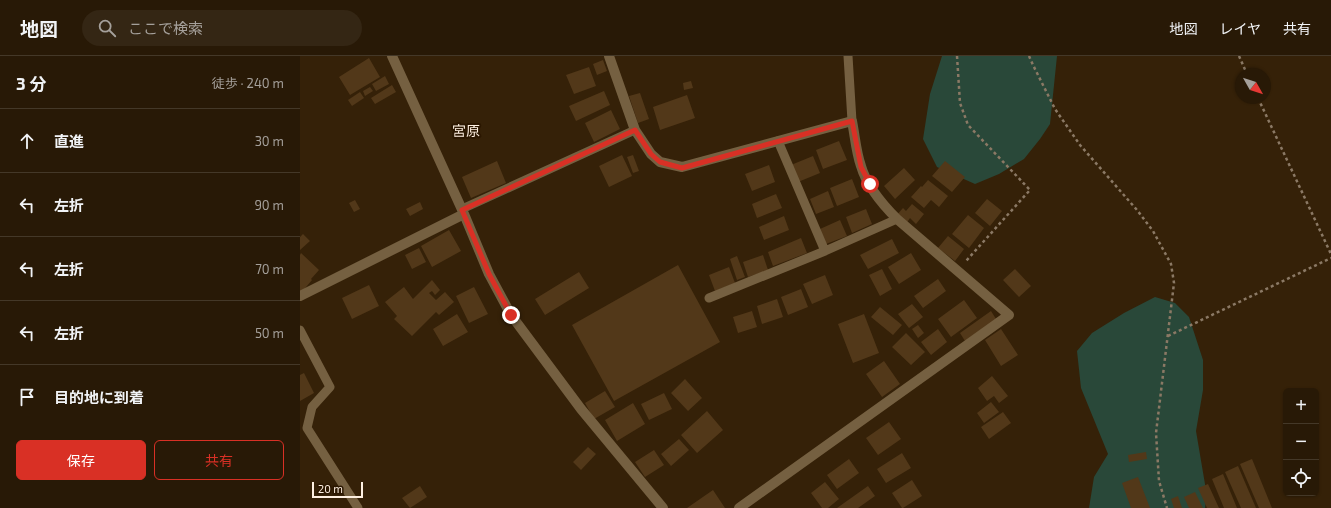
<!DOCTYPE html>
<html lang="ja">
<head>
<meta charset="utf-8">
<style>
  :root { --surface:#281906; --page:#342614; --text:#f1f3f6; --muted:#a5a09b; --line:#443828; --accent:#d93025 }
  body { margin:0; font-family:"Exo 2","Noto Sans JP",sans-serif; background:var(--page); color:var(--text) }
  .controls { position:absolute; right:12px; bottom:12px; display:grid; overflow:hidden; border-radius:6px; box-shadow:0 1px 3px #0004 }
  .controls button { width:36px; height:36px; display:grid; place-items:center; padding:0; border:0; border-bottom:1px solid var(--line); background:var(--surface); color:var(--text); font:20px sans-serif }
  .compass { position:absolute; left:935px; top:12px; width:36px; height:36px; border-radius:50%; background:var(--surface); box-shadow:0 1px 3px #0004; rotate:129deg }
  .scale { position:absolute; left:12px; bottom:10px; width:51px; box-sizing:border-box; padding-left:4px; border:2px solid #fef0e2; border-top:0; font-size:11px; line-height:14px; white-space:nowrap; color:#fef0e2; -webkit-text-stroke:3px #2b1701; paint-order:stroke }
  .stop { position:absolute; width:12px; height:12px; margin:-9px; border:3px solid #d93025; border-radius:50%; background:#fff }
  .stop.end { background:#d93025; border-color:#fff; box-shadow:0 1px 4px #0008 }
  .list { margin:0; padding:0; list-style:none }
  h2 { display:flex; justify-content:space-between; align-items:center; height:52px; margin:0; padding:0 16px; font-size:17px }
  h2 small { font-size:13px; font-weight:400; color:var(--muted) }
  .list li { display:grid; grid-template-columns:26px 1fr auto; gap:12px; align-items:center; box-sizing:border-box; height:64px; padding:0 16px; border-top:1px solid var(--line) }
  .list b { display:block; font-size:15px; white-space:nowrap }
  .list em { font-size:13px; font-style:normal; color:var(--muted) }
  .actions { display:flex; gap:8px; padding:12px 16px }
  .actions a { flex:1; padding:9px 0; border:1px solid var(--accent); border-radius:6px; text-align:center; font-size:14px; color:var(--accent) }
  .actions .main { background:var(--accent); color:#fff }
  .icon { flex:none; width:22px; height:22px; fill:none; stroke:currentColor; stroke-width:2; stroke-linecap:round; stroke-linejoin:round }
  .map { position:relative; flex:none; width:1031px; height:452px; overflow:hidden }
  header { display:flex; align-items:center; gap:24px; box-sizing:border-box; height:56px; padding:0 20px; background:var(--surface); border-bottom:1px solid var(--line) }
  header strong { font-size:19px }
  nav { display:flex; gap:22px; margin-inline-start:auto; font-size:14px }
  .search { width:280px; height:36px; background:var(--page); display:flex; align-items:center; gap:10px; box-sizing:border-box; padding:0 14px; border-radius:22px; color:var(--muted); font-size:15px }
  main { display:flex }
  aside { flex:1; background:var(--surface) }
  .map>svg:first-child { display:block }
  .green { fill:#294839 }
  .building { fill:#523819 }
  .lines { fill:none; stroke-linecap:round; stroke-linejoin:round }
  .path { stroke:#8b7965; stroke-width:2.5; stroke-dasharray:3 3; stroke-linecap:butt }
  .lane { stroke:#756041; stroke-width:9 }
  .street { stroke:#756041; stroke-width:10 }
  .route { stroke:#d93025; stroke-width:5 }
  .labels { text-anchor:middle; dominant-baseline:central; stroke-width:4; stroke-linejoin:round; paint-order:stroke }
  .quarter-label { font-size:14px; fill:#fef0e2; stroke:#2b1701 }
</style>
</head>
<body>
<header>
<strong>地図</strong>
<div class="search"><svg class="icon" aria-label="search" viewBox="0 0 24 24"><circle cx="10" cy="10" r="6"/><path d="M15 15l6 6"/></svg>ここで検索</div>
<nav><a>地図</a><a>レイヤ</a><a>共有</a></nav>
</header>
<main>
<aside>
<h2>3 分<small>徒歩 · 240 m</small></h2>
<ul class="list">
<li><svg class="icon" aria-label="ahead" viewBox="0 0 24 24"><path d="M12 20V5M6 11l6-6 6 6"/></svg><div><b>直進</b></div><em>30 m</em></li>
<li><svg class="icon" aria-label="left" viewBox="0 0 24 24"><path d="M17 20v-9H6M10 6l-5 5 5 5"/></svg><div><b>左折</b></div><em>90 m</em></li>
<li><svg class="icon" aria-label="left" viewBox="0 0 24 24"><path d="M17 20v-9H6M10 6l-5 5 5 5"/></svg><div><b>左折</b></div><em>70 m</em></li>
<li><svg class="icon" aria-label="left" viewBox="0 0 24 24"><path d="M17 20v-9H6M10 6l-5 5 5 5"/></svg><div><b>左折</b></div><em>50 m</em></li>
<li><svg class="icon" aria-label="arrive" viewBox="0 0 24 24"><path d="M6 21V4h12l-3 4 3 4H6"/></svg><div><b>目的地に到着</b></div></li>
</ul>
<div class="actions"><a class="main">保存</a><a>共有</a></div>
</aside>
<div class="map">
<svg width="1031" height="452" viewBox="0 0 1031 452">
  <rect width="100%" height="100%" fill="#352108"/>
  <!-- green -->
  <path class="green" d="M642,0h115l-7,68 -10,15 -16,20 -25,15 -24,10 -38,-17 -14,-28 7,-45z
    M855,241l20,6 14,14 14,43v30l-7,41 11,65 -2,12h-116l5,-31 14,-23 -27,-66 -4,-37 15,-18 32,-20z"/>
  <!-- building -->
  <path class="building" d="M69,2l11,19 -30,18 -11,-18z
    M303,4l4,11 -10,4 -4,-11z
    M289,11l7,19 -22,8 -8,-19z
    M85,20l4,8 -13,7 -4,-7z
    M391,25l2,7 -9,2 -1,-7z
    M92,29l4,7 -21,12 -4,-6z
    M70,31l3,4 -8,5 -2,-5z
    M304,35l6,14 -34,16 -7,-15z
    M60,36l4,6 -12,8 -4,-6z
    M340,37l9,26 -11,4 -9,-27z
    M387,39l8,23 -35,12 -7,-23z
    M311,54l9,19 -26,13 -9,-19z
    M539,85l8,19 -24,9 -7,-19z
    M322,99l10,21 -23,11 -10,-21z
    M333,99l6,16 -6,2 -6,-16z
    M513,100l7,17 -22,9 -7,-17z
    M197,105l9,22 -35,15 -9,-21z
    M645,105l20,16 -13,15 -20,-16z
    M469,109l6,17 -23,9 -7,-17z
    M604,112l11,12 -20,19 -11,-13z
    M552,123l7,18 -22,9 -7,-18z
    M628,124l20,16 -9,11 -8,-7 -7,8 -13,-11 10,-11 1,1z
    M528,135l6,16 -18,7 -6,-15z
    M476,138l6,14 -25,10 -5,-14z
    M687,143l15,12 -12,15 -15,-13z
    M55,144l5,9 -6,3 -5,-9z
    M120,146l3,7 -13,7 -4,-7z
    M612,148l12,10 -8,10 -6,-6 -4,6 -10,-8 7,-8 3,3z
    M566,153l6,15 -20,9 -6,-16z
    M668,159l16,13 -15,20 -17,-14z
    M484,160l5,14 -25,10 -5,-13z
    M540,164l7,16 -21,8 -6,-15z
    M149,174l12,21 -29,16 -11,-21z
    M3,178l7,7 -10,9v-13z
    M648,180l16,13 -9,12 -17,-13z
    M501,182l6,15 -34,13 -5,-14z
    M592,183l7,14 -31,16 -8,-14z
    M119,192l7,14 -14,7 -7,-14z
    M1,197l18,17 -8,9 1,1 -11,13 -1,-1v-37z
    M611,197l10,17 -22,14 -11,-17z
    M463,199l5,15 -20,7 -5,-15z
    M437,200l8,21 -8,3 -7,-21z
    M378,209l42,77 -106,59 -42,-76z
    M429,211l6,16 -20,8 -6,-16z
    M582,213l10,20 -12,7 -11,-21z
    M715,213l16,17 -12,11 -16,-17z
    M279,216l10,16 -44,27 -10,-16z
    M525,219l8,20 -21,9 -9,-20z
    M638,223l8,12 -23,17 -9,-12z
    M132,224l8,10 -5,5 -3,-4 -3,2 7,7 9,-8 9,10 -15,13 -3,-3 -24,24 -18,-17 3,-3 -12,-14 19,-15 9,12z
    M69,229l10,21 -27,13 -10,-21z
    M174,231l14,27 -19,9 -13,-27z
    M501,233l7,18 -20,8 -7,-18z
    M477,243l6,18 -21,7 -5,-18z
    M664,244l13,18 -26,19 -13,-18z
    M612,248l11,13 -14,11 -11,-14z
    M580,251l22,18 -9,10 -22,-18z
    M452,255l5,16 -19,6 -5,-16z
    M691,255l5,8 -31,22 -5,-8z
    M157,258l11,18 -25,14 -10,-17z
    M564,258l15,39 -26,10 -15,-39z
    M618,269l6,8 -6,5 -6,-9z
    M638,273l9,13 -16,13 -10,-13z
    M701,273l17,26 -17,11 -16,-26z
    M606,277l19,19 -14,13 -19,-18z
    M584,305l16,23 -18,13 -16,-23z
    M4,317l10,20 -14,8v-26z
    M692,320l16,20 -9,7 -5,-7 -7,5 -9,-13z
    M385,323l17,19 -14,13 -17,-18z
    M305,335l10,16 -21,12 -9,-16z
    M364,337l8,16 -23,11 -8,-16z
    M691,346l8,10 -15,11 -7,-10z
    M333,347l12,21 -28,17 -12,-21z
    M407,355l16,19 -26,23 -16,-18z
    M703,356l8,11 -22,16 -8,-12z
    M589,366l12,17 -23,16 -12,-17z
    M379,383l10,11 -18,16 -10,-12z
    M288,391l8,7 -15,16 -8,-8z
    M354,394l10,15 -19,12 -10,-15z
    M846,396l1,7 -18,3 -1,-7z
    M602,397l9,15 -25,15 -9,-14z
    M549,403l10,14 -22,16 -10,-14z
    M952,403l20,49h-13l-19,-44z
    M938,410l18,42h-15l-16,-36z
    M923,418l14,34h-13l-12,-29z
    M838,421l12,31h-19l-9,-25z
    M612,424l10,16 -19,12h-1l-10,-15z
    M525,426l14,17 -11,9h-6l-11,-15z
    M908,428l11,24h-12l-9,-20z
    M120,430l7,11 -17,11 -8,-10z
    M568,430l7,10 -17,12h-21z
    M413,434l12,18h-38z
    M895,436l8,16h-14l-5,-11z
    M878,440l4,12h-8l-3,-9z"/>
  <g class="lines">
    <!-- path -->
    <path class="path" d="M657,0l3,47 8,22 62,65 -64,71
      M729,0l4,9 22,44 25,36 57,65 16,21 18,33 3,19 -18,150 3,48 8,27
      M939,0l8,18
      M958,42l73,156
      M868,280l163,-78"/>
    <!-- lane -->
    <path class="lane" d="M548,0l4,65
      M478,85l47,110
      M162,153l173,-79
      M409,242l116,-47 72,-32
      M0,274l30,57 -18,20 -5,21 51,80"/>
    <!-- street -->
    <path class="street" d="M92,0l72,158 25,60 22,41 70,94 82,99
      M309,0l26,74 16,24 9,8 22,5 170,-46c3,15 4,31 9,45 6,21 22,39 36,53l112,96 -270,193
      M0,240l164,-82"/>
  </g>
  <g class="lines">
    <!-- route -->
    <path class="route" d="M211,259l-22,-41 -27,-64 173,-80 16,24 9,8 22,6 170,-47 9,46 9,17"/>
  </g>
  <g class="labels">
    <!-- quarter labels -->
    <g class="quarter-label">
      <text x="166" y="74">宮原</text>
    </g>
  </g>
</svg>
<div class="controls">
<button>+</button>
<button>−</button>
<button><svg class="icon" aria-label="locate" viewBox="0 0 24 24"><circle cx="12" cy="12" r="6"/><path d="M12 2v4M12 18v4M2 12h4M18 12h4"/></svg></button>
</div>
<svg class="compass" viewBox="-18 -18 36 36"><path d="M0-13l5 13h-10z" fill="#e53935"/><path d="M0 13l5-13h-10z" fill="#a5a09b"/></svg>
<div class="scale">20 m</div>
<div class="stop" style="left:570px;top:128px"></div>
<div class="stop end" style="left:211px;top:259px"></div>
</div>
</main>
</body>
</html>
